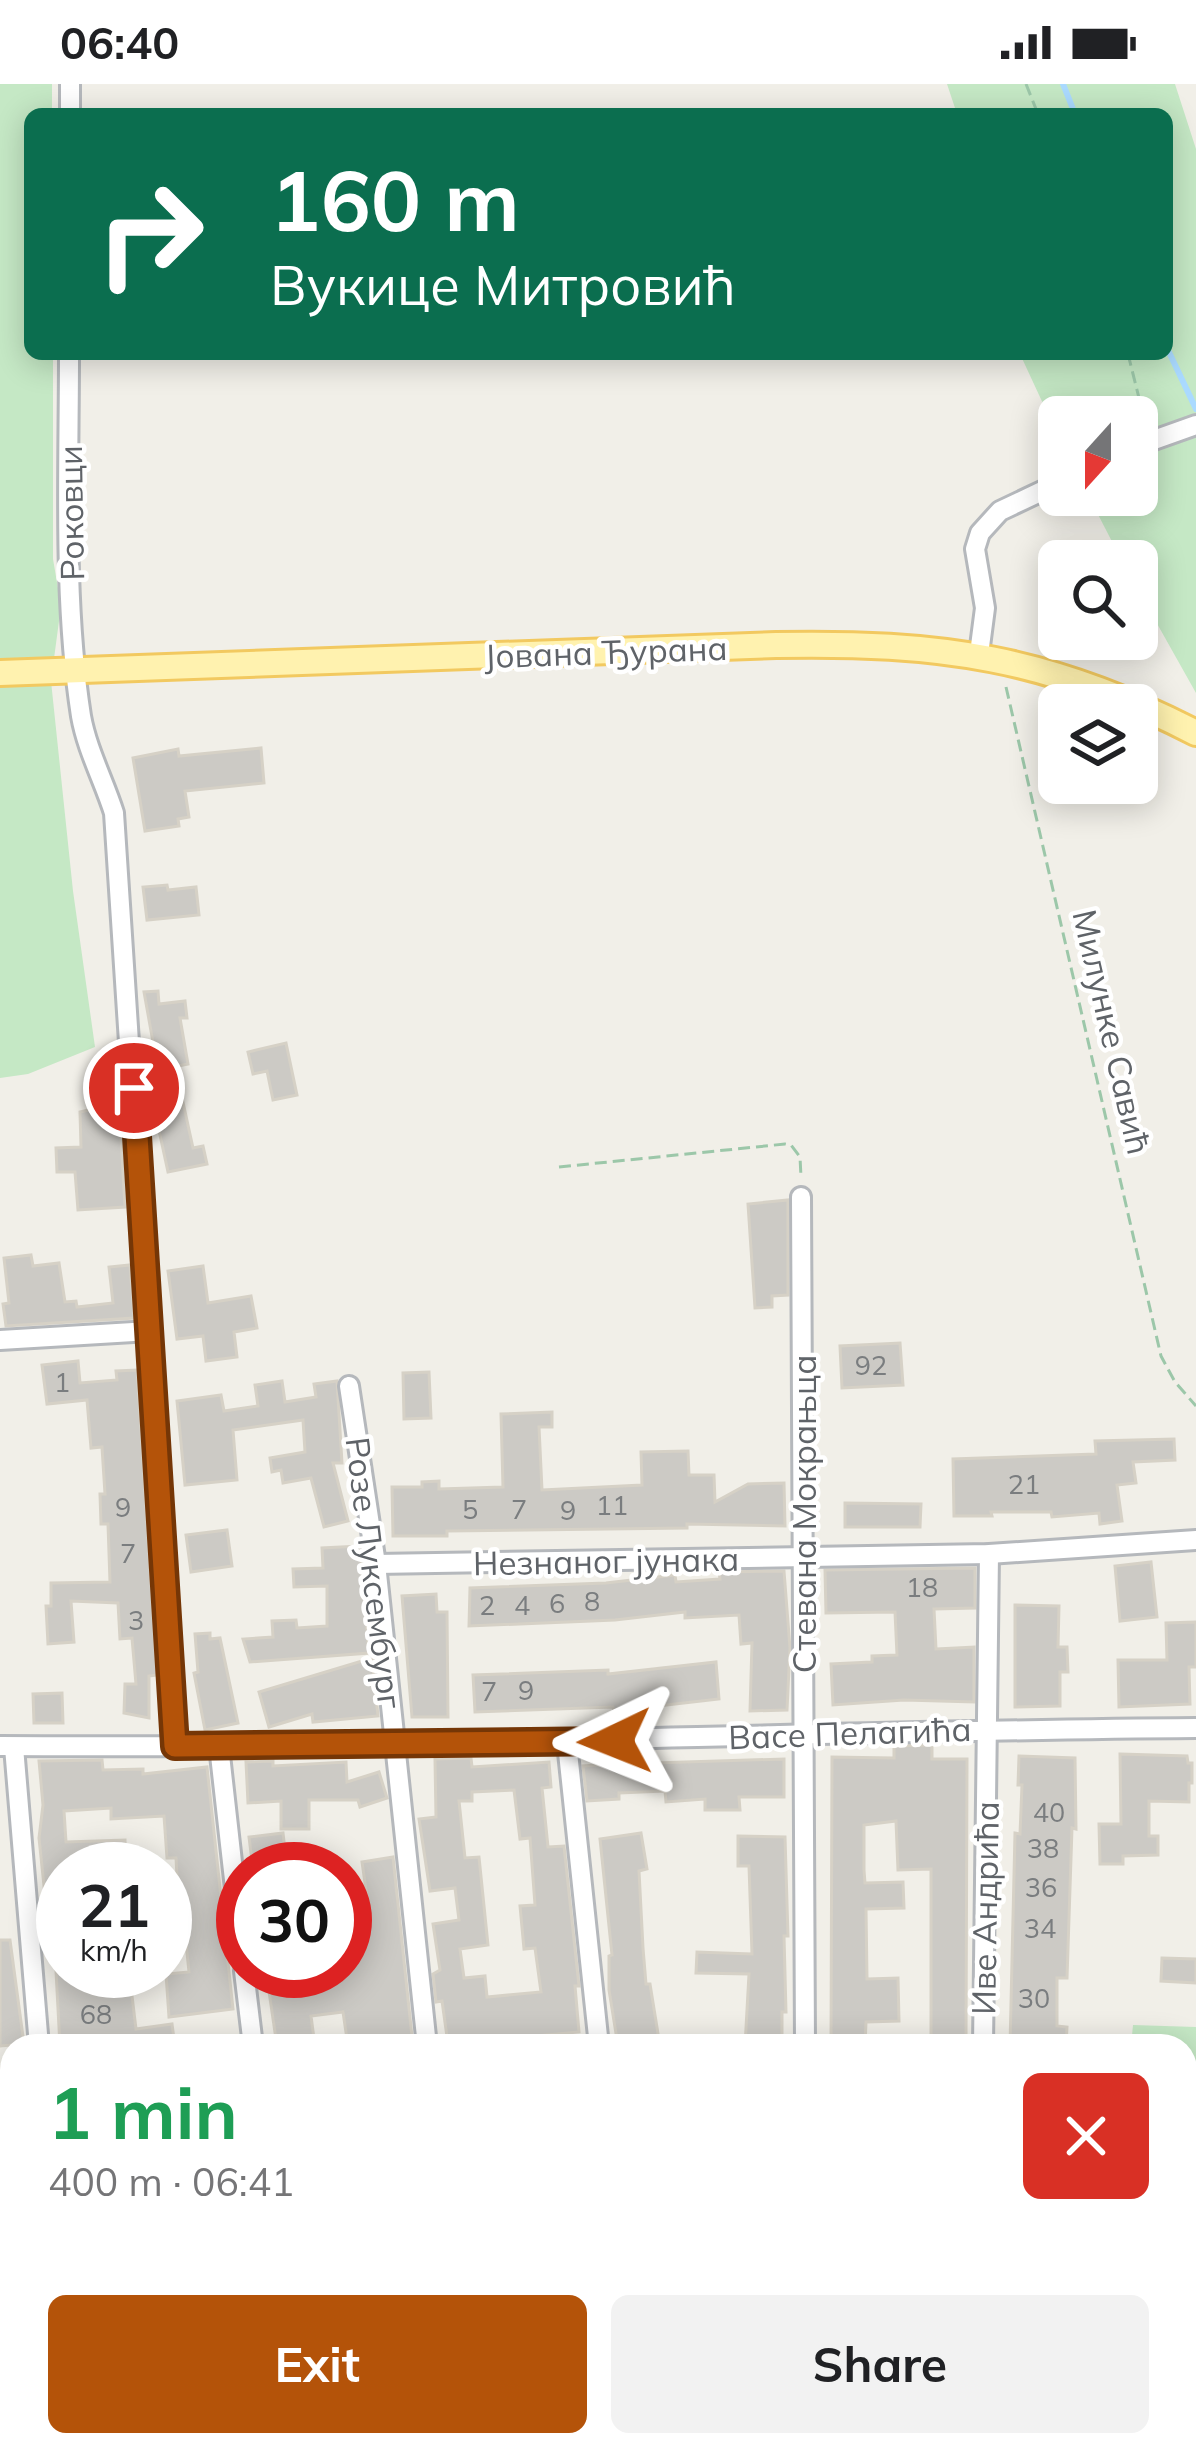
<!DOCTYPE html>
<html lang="en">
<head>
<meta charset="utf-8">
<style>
  :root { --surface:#fff; --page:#f2f2f2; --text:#202124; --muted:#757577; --accent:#b45309 }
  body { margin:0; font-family:Mulish,sans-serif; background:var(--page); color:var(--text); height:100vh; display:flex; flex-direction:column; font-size:45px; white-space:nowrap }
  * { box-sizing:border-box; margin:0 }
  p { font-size:39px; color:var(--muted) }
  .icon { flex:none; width:66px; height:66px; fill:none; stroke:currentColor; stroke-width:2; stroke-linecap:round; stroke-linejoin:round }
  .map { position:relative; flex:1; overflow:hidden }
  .sheet { position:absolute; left:0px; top:1950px; width:1197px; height:423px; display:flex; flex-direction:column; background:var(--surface); border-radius:36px 36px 0 0; box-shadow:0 6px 30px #0003 }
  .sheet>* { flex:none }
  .guide { position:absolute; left:24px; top:24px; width:1149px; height:252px; border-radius:18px; box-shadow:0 6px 30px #0003; background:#0b6e4f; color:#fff; overflow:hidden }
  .needle { width:78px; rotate:201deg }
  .tools { position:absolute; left:1038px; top:312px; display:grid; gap:24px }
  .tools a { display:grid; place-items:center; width:120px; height:120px; border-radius:18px; background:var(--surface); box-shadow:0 6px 30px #0003; font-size:60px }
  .speed { position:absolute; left:36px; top:1758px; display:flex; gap:24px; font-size:60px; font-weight:700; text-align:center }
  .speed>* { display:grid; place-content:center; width:156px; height:156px; border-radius:50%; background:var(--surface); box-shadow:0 6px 30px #0003; line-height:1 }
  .speed small { font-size:30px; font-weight:400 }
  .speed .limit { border:18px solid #d22; background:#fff; color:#111 }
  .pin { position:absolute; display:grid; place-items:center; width:102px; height:102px; color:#fff; margin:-51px; border:6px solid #fff; border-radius:50%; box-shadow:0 3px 12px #0007 }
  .me { position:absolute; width:132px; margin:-66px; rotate:268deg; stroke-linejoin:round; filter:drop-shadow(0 0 9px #0008) }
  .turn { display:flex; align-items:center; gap:42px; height:252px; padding:0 48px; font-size:54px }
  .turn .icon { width:156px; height:156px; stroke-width:2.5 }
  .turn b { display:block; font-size:84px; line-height:102px }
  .round { display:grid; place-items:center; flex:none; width:126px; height:126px; border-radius:18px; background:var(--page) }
  .head { display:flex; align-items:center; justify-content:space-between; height:204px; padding:0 48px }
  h1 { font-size:72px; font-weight:700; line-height:90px; color:#1e9e55 }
  .action { display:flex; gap:24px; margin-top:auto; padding:24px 48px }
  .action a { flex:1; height:138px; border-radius:18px; background:var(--accent); color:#fff; font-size:48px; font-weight:700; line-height:138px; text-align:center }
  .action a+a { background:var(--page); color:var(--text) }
  .status { display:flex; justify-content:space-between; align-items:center; height:84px; padding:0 60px; background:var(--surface); direction:ltr }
  .status svg { height:33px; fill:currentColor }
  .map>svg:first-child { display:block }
  .green { fill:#c5e8c5 }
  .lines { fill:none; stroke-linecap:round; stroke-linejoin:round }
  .stream { stroke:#aadaff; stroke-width:6 }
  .building { fill:#cccac5; stroke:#d6d1c6; stroke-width:3; fill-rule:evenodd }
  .minor-casing { stroke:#b5b8bc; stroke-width:24 }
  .major-casing { stroke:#f2c960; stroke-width:30 }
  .path { stroke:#9cc7a9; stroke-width:3; stroke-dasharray:12 6; stroke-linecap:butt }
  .minor { stroke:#fff; stroke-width:18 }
  .major { stroke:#fff2af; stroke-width:24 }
  .route-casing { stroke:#753606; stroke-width:30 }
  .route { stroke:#b45309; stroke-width:21 }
  .labels { text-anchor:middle; stroke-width:9; stroke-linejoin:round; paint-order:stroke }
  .number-label { font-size:27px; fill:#7a7d7f }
  .street-label { font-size:33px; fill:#5f6368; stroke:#fff }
</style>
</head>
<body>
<div class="status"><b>06:40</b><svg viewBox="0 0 49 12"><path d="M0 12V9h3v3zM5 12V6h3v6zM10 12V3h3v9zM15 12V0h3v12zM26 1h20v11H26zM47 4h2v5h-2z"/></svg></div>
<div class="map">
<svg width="1196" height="2372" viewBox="0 0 1196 2372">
  <rect width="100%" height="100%" fill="#f1efe8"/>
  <g class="green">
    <path d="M0,0H52V30H30V270H53V475L61,522L51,597L73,807L95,963L28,990L0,994Z"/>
    <path d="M947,0H1175L1196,65V609L1137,504V477H1122L1088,411H1137V333H1059V354L1020,270H1167V30H957Z"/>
    <path d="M1133,1941L1196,1943V2372H1104L1105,2361H1185V1962H1131Z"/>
  </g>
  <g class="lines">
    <g class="stream">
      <path d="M1063,0L1075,30"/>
      <path d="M1167,264L1196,325"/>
    </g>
  </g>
  <g class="building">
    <path d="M261,664L264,699L185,707L189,733L178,735L179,742L145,747L133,674L178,665L179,672Z"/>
    <path d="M167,801L168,806L196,803L199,831L147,836L143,803Z"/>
    <path d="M158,907L159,920L185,917L187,934H180L188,980L158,986L144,908Z"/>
    <path d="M286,959L297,1011L273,1016L267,987L253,990L248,968Z"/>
    <path d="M181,1009L193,1064L203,1062L207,1080L168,1088L152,1014Z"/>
    <path d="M119,1019L125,1123L78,1126L75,1088H57L56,1064L81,1063L80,1028Z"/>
    <path d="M788,1116V1211L772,1212V1223L755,1224L748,1120Z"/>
    <path d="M31,1171L33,1182L59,1179L65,1218L76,1217L77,1223L113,1219L109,1183L130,1181L134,1234L6,1242L3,1220L9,1219L4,1174Z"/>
    <path d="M203,1182L208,1219L251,1212L257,1244L234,1248L237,1273L206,1277L203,1252L177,1255L168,1187Z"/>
    <path d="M900,1259L903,1301L842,1304L840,1262Z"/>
    <path d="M78,1277L80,1299L117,1296L116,1287L137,1286L157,1591L149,1592V1634L124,1629L125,1600H136L132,1554L120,1555L118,1519L71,1517L74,1558L48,1560L46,1522H51V1499L110,1498L108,1440H101L100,1410H105L102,1363L91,1364L87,1316L47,1320L42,1281Z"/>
    <path d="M429,1288L431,1334L404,1335L403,1289Z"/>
    <path d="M282,1297L285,1318L316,1313L314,1300L337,1297L342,1379H333L348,1437L324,1443L311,1394L283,1399L281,1386L272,1388L270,1374L305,1368L303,1336L233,1346L237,1396L185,1401L177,1317L221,1311L224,1327L258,1322L255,1301Z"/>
    <path d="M552,1328V1343H539L542,1406L642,1401L641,1368L688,1367L689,1391H714L715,1418L748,1400L784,1399L785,1442L687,1440V1444L447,1447V1452H393L392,1403H422V1398L439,1397V1405L503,1403L501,1330Z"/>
    <path d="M1174,1355L1175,1376L1133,1378L1136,1399L1117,1401L1122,1437L1100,1440L1099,1429L1052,1433L1051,1428H991L992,1432H954L953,1375L1096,1370L1095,1357Z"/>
    <path d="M845,1419L921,1420L920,1443H845Z"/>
    <path d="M227,1446L232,1482L191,1488L186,1451Z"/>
    <path d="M360,1462L369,1569L250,1578L243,1555L273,1553L272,1537L296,1536L297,1544L327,1542V1502L294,1503L293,1485L323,1484L322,1464Z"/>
    <path d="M1151,1478L1157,1533L1120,1537L1115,1482Z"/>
    <path d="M975,1484V1524L934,1525L936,1565L974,1563V1618L904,1616L833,1621L831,1580L872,1578V1572L897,1571L895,1528L826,1529L825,1486Z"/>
    <path d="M784,1487L790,1564L787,1626L750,1627L752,1559L741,1560L739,1531L685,1534V1528L615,1536L469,1542L470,1504L606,1499L675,1491L676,1498L720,1495L719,1488Z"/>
    <path d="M436,1510L437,1528H447L448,1633H412L402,1512Z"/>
    <path d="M1015,1521L1059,1522L1058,1563H1067L1068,1588H1060V1622L1015,1623Z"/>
    <path d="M1196,1538V1583H1189L1190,1620L1119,1623L1118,1576H1167L1166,1539Z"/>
    <path d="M210,1549V1555L220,1554L238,1639L205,1646L194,1589L198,1588L195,1550Z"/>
    <path d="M372,1574L378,1632L313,1638L312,1630L269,1643L259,1608Z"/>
    <path d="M716,1578L719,1615L614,1627L613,1623L475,1628L473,1591L608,1586V1590Z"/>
    <path d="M62,1609L63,1639H34L33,1610Z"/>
    <path d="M932,1661V1675H967L966,1962H931V1785L898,1786L896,1737L864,1741V1786L865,1799L903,1798L904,1824L866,1825L867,1895L898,1894L899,1937L866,1938L865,1962H831L832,1673L894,1674V1662Z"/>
    <path d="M653,1667L654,1679L784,1675V1713H739L740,1726H705V1715L666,1718L665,1707L619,1709V1715L587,1717L583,1682L630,1679V1668Z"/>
    <path d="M1120,1670L1187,1672L1188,1679H1192V1699H1189V1718L1149,1717V1752H1158V1771L1123,1772V1780H1100L1099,1740H1121Z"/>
    <path d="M1019,1672L1075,1674L1076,1745L1072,1744L1067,1894H1057V1942L1067,1943L1066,1962H1010L1015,1749L1020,1750L1022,1701H1018Z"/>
    <path d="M471,1674L472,1683L549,1678L551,1703L542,1704L548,1763L564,1762L579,1902H575L579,1948L448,1960L442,1917L436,1918L433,1890L440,1886L433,1840L459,1836L455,1804L430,1807L419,1735L436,1733L435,1675ZM514,1706L520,1755L530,1754L535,1821L520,1822L524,1865L535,1864L541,1908L487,1913L485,1892L464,1894L460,1865L488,1861L479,1773L465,1774L459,1717H472V1708Z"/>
    <path d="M102,1676L103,1686L143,1685V1690L207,1683L233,1925L169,1933L166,1890L189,1888L185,1849H180L176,1774H167L164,1732L111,1735V1724L64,1727L66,1758L125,1756L126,1784L63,1785V1820L46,1821L39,1754L43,1721L39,1677Z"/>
    <path d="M273,1677V1682L346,1678L347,1698L379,1688L387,1714L360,1723L358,1716H309V1745H281V1717L248,1719L246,1678Z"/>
    <path d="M283,1749L287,1783L253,1785L249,1753Z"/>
    <path d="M641,1749L647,1785L639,1787L643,1864L646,1900H650L660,1962H618L609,1906V1872L612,1871L600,1755Z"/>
    <path d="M738,1752L785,1753L788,1852H784L786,1928H782V1962H745L749,1890L696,1889L697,1868L752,1870L749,1782H738Z"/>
    <path d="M393,1773L413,1962H348L343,1928L311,1932L315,1962H277L266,1887H345V1851L362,1848L358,1821L368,1820L362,1778Z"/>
    <path d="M0,1856H10L24,1960L0,1962Z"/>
    <path d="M1162,1874L1196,1875V1899L1161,1897Z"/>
    <path d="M56,1887H129L136,1945L172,1940L175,1962H60Z"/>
  </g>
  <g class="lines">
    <defs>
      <g id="minor">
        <path d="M70,30V0"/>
        <path d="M69,270C69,388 63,516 81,632C87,666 104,697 114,729L175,1662"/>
        <path d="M1137,362L1196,341"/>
        <path d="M979,570L985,524L975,465L980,449L1000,427L1059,399"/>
        <path d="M801,1113L805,1962"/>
        <path d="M0,1256L150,1247"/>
        <path d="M349,1302L376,1480L427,1962"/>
        <path d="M376,1480L989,1470L1196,1456"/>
        <path d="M567,1659L599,1962"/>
        <path d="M0,1662C399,1665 797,1647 1196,1644"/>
        <path d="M219,1662L243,1876"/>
        <path d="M14,1663L39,1962"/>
        <path d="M244,1887L253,1962"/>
        <path d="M983,1962L989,1470"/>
        <path d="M0,2021L12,2019"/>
        <path d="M85,2361L86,2372"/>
        <path d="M298,2361L300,2372"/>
        <path d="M475,2361L476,2372"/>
        <path d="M643,2361L644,2372"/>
        <path d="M796,2372V2361"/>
        <path d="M971,2372V2361"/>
      </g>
      <path id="major" d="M0,589L776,561C939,558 1049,573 1196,649"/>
    </defs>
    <use href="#minor" class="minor-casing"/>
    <use href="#major" class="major-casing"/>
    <g class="path">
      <path d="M1026,0L1038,30"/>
      <path d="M1128,270L1145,338"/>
      <path d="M1006,603L1161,1272L1175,1298L1196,1322"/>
      <path d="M559,1083L785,1060L791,1061L800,1073L801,1093"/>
    </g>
    <use href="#minor" class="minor"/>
    <use href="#major" class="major"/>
  </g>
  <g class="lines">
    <defs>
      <path id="route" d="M134,1004L175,1662L615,1657"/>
    </defs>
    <use href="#route" class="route-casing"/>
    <use href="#route" class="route"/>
  </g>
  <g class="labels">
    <g class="number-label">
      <text x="871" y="1291">92</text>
      <text x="62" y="1308">1</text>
      <text x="1024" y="1410">21</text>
      <text x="612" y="1431">11</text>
      <text x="123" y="1433">9</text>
      <text x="470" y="1435">5</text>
      <text x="519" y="1435">7</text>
      <text x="568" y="1436">9</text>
      <text x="128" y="1479">7</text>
      <text x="922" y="1513">18</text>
      <text x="592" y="1527">8</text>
      <text x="557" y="1529">6</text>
      <text x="487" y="1531">2</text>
      <text x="522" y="1531">4</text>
      <text x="136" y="1546">3</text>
      <text x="526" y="1616">9</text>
      <text x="489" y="1617">7</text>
      <text x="1049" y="1738">40</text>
      <text x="1043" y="1774">38</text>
      <text x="1041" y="1813">36</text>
      <text x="1040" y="1854">34</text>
      <text x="1034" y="1924">30</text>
      <text x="96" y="1940">68</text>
    </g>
    <g class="street-label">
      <text transform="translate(71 429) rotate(-91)" y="12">Роковци</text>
      <text transform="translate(606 568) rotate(-2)" y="12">Јована Ђурана</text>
      <text transform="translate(1112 948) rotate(77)" y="12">Милунке Савић</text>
      <text transform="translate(804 1430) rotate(-90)" y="12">Стевана Мокрањца</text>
      <text transform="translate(606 1477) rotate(-1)" y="12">Незнаног јунака</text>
      <text transform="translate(374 1489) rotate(83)" y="12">Розе Луксембург</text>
      <text transform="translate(850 1649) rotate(-2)" y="12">Васе Пелагића</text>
      <text transform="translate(985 1824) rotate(-89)" y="12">Иве Андрића</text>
    </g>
  </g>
</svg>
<div class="tools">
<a><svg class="needle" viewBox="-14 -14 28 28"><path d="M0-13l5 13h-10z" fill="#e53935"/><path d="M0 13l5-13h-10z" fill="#757577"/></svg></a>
<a><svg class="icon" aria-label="search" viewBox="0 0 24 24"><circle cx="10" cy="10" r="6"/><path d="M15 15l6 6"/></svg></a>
<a><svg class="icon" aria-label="layers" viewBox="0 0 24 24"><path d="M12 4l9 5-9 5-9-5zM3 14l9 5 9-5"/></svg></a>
</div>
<div class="speed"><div>21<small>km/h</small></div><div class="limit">30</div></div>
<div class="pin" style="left:134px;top:1004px;background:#d93025"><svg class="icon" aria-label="arrive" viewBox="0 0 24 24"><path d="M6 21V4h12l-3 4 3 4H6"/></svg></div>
<svg class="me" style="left:615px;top:1657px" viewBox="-20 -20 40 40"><path d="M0-17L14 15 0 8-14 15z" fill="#b45309" stroke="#fff" stroke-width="4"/></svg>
<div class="guide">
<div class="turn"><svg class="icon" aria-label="right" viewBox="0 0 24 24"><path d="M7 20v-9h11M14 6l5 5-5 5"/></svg><div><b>160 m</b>Вукице Митровић</div></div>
</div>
<section class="sheet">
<div class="head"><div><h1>1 min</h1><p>400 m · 06:41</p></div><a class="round" style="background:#d93025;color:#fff"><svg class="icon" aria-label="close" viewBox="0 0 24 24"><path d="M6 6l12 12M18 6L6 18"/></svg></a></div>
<div class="action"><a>Exit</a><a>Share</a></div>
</section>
</div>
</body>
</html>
